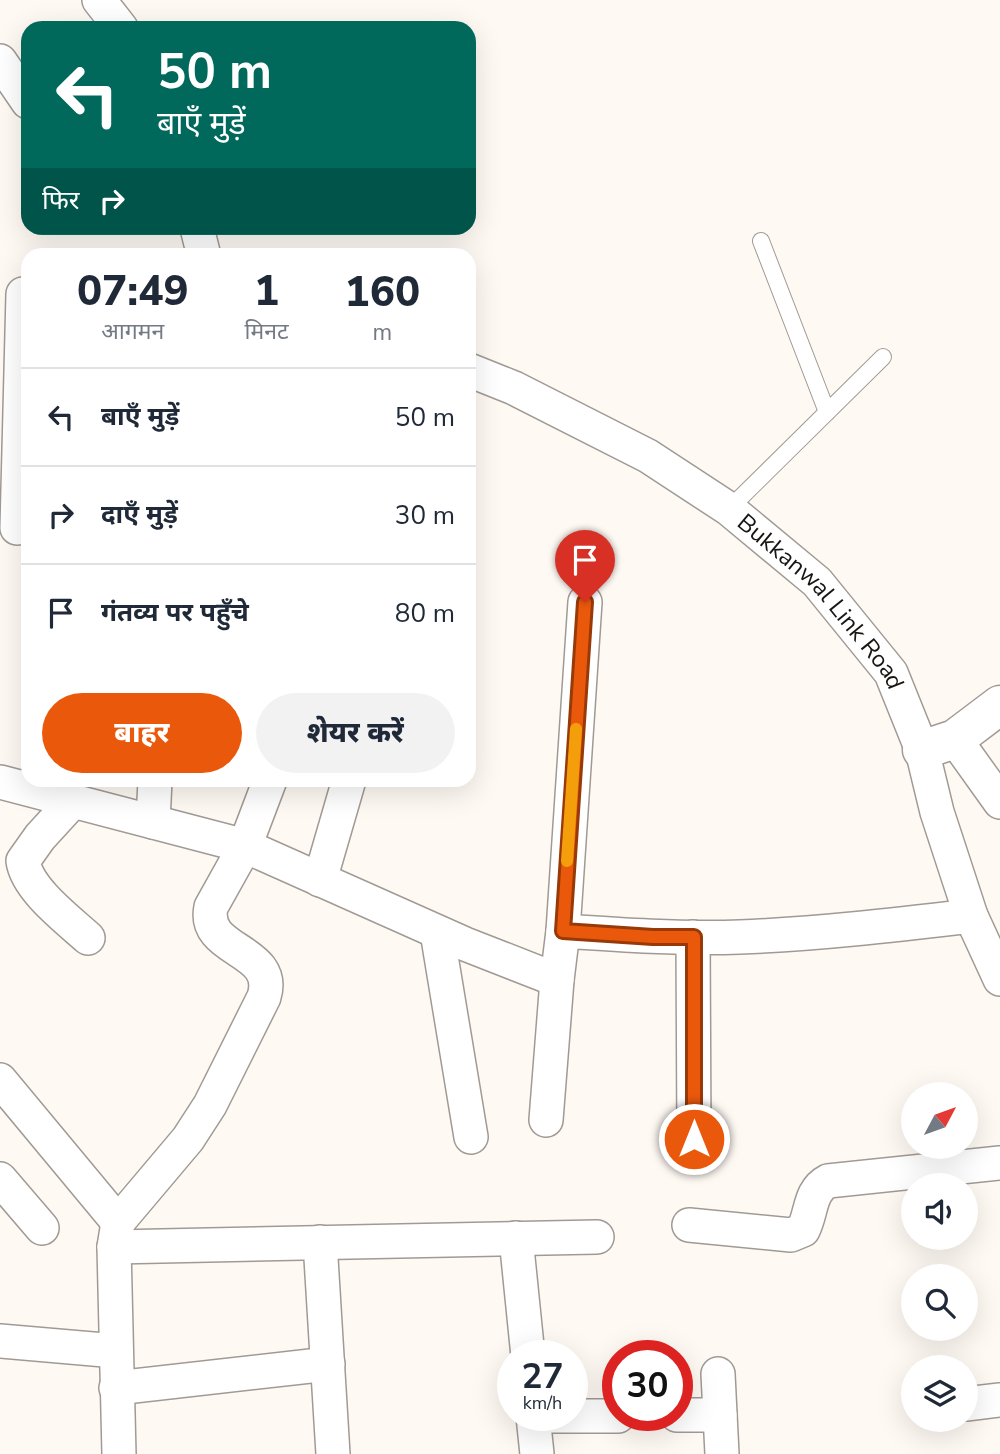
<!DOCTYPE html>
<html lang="hi">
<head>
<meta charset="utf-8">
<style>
  :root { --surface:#fff; --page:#f2f2f3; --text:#1f2937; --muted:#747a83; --line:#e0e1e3; --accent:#ea580c }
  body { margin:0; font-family:"Nunito Sans","Noto Sans Devanagari",sans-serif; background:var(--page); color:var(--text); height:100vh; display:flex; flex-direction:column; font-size:26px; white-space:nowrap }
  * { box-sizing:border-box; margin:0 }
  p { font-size:23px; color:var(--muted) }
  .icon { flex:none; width:38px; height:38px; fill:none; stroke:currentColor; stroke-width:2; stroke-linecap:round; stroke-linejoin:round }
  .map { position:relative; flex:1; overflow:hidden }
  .panel { position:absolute; left:21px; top:248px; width:455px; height:539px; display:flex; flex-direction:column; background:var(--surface); border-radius:21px; box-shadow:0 7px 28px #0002 }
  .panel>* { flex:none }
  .guide { position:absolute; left:21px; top:21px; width:455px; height:214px; border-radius:21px; box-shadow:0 7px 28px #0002; background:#00695c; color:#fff; overflow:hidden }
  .needle { width:46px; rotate:49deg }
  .controls { position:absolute; left:901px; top:1082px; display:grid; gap:14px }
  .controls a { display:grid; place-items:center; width:77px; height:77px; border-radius:50%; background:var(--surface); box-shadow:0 7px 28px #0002; font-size:35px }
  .speed { position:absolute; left:497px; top:1340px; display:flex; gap:14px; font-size:35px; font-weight:700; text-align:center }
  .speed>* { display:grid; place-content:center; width:91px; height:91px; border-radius:50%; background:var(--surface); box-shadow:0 7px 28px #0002; line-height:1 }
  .speed small { font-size:18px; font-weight:400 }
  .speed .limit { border:10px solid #d22; background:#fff; color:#111 }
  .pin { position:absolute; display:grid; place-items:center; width:60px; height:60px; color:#fff; margin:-72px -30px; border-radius:50% 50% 50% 0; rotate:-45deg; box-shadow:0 0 7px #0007 }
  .pin .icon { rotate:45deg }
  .me { position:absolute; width:77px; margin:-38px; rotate:0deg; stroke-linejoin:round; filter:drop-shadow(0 0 5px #0008) }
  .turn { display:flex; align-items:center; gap:24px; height:147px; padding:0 21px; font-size:32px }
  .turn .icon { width:91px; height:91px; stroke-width:2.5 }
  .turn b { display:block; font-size:49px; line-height:60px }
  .then { display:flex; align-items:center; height:66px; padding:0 21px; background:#0003; gap:14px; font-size:26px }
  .eta { display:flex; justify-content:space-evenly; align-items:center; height:119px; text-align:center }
  .eta b { font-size:42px; font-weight:800; line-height:49px }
  .primary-button { display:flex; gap:14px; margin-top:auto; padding:14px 21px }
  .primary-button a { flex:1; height:80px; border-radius:42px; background:var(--accent); color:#fff; font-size:28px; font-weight:800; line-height:80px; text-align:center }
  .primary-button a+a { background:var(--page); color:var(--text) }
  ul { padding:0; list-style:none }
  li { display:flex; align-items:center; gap:21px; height:98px; padding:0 21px; border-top:2px solid var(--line) }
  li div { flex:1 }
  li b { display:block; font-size:26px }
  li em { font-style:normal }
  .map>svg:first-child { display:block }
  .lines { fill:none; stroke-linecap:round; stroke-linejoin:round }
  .service-casing { stroke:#a19a94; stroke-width:18 }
  .minor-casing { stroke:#a19a94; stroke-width:36 }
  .tertiary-casing { stroke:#a19a94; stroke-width:41 }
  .service { stroke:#fff; stroke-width:16 }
  .minor { stroke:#fff; stroke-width:33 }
  .tertiary { stroke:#fff; stroke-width:38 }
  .route-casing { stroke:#983908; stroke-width:18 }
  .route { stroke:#ea580c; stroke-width:12 }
  .slow { stroke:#f59e0b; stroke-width:12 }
  .labels { text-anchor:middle; stroke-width:5; stroke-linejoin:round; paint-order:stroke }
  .street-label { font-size:24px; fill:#181614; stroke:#fff }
</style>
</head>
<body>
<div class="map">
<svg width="1000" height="1454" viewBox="0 0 1000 1454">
  <rect width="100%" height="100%" fill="#fff9f4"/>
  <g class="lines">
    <defs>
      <g id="service">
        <path d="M761,241L827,412"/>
        <path d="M729,509L883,357"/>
      </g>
      <g id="minor">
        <path d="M99,0L121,28"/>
        <path d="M0,61L28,102"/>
        <path d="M197,228L204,256"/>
        <path id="s1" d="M469,370L514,388L648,456L729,509L817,582L891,673L922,750L937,812L971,916L1000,979"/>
        <path d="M17,528L23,294"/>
        <path d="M955,739L1000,802"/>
        <path d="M0,782L245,846L465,944L557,980L563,931C622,935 681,939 740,937C817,934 894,925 971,916"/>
        <path d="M73,801L40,837L23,861C27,889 67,919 88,938"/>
        <path d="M153,822L155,780"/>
        <path d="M320,880L349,780"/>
        <path d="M563,931L585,602"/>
        <path d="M437,932L471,1137"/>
        <path d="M693,937L694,1139"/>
        <path d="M0,1080L118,1222"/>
        <path d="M546,1120L557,980"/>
        <path d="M0,1179L42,1228"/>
        <path d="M689,1225L791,1235L803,1230C812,1213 809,1191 828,1181L1000,1163"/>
        <path d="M516,1238L528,1356"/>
        <path d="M320,1242L333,1454"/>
        <path d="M114,1247L597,1237"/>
        <path d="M0,1341L116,1351"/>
        <path d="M718,1374L722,1454"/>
        <path d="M116,1388L328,1364"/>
        <path d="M966,1404L1000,1400"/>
        <path d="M677,1415H720"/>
        <path d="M533,1416H618"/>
        <path d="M533,1416L537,1454"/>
        <path d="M119,1454L114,1247L118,1222L188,1139L210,1105L264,997C279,948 201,953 211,907L245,846L270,780"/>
      </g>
      <path id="tertiary" d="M922,750L955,739L1000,705"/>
    </defs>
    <use href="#service" class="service-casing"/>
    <use href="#minor" class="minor-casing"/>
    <use href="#tertiary" class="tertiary-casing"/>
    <use href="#service" class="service"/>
    <use href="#minor" class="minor"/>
    <use href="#tertiary" class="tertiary"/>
  </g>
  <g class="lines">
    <defs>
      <path id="route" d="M585,602L563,931L653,937H694V1139"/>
    </defs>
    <use href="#route" class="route-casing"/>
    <use href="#route" class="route"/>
    <path class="slow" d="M567,861L576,729"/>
  </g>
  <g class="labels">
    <g class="street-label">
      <text dy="8" stroke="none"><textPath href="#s1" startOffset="427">Bukkanwal Link Road</textPath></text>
    </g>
  </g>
</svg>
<div class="controls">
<a><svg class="needle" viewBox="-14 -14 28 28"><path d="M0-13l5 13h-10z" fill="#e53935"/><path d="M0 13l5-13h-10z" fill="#747a83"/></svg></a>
<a><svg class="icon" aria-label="sound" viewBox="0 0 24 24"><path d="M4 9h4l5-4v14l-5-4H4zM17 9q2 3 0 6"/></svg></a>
<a><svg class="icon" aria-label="search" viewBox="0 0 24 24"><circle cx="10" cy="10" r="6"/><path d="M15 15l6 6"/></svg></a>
<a><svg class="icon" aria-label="layers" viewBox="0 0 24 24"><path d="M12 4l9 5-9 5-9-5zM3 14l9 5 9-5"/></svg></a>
</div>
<div class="speed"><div>27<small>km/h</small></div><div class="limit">30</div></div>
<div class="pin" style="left:585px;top:602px;background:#d93025"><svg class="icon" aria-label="arrive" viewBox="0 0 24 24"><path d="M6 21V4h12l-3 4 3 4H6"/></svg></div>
<svg class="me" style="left:694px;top:1139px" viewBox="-20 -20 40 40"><circle r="17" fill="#ea580c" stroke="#fff" stroke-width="3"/><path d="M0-11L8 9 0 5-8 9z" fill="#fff"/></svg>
<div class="guide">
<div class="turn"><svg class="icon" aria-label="left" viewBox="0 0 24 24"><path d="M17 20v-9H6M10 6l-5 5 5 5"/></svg><div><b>50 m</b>बाएँ मुड़ें</div></div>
<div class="then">फिर<svg class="icon" aria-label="right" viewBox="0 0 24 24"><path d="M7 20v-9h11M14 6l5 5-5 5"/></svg></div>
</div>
<section class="panel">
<div class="eta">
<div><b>07:49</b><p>आगमन</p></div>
<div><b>1</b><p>मिनट</p></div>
<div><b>160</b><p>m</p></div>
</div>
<ul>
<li><svg class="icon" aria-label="left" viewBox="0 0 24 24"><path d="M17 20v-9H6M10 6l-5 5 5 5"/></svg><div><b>बाएँ मुड़ें</b></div><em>50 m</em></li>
<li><svg class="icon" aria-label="right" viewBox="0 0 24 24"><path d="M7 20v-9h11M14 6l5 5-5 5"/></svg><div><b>दाएँ मुड़ें</b></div><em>30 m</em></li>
<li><svg class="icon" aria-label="arrive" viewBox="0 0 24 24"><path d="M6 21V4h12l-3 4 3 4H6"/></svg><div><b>गंतव्य पर पहुँचे</b></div><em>80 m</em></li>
</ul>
<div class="primary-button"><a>बाहर</a><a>शेयर करें</a></div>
</section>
</div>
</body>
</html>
